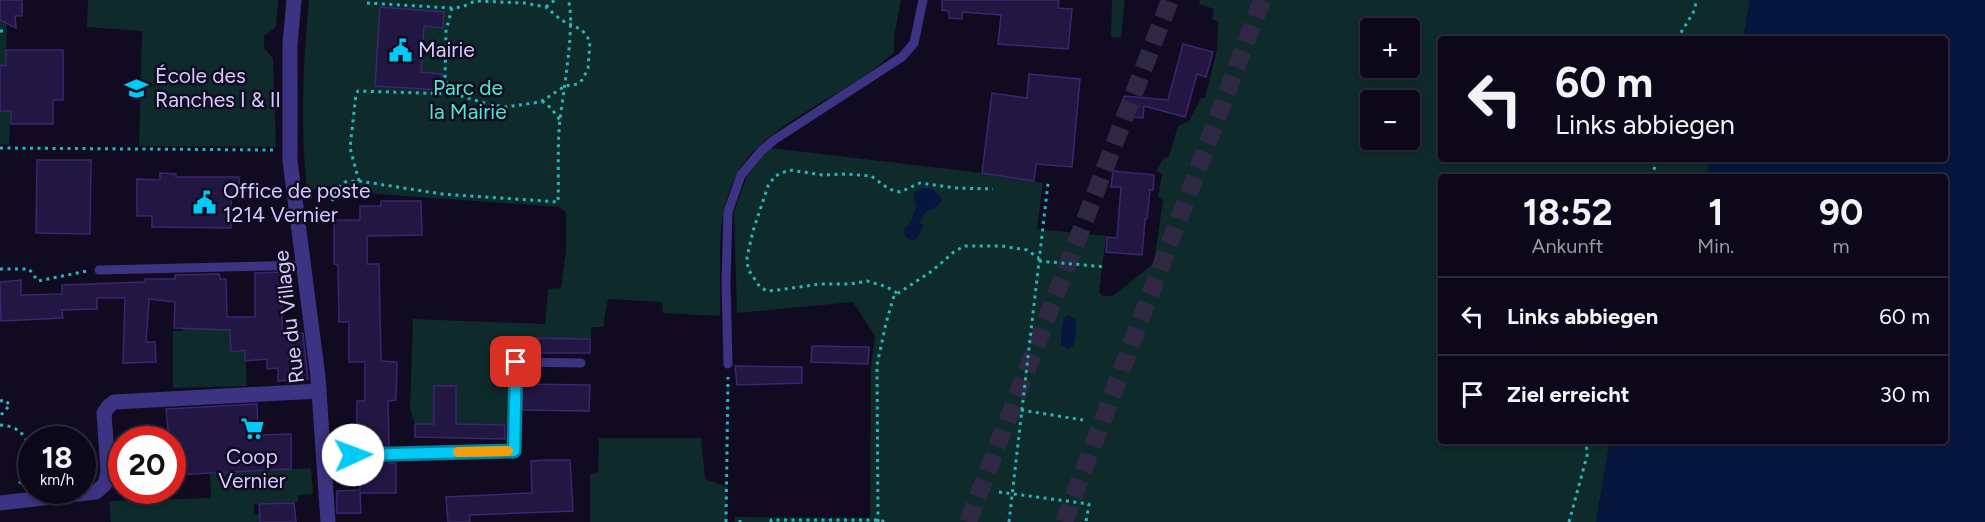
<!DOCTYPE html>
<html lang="de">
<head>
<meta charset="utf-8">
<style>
  :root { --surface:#0c0819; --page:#151122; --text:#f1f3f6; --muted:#9a9aa2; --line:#2c2938 }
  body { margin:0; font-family:Figtree,sans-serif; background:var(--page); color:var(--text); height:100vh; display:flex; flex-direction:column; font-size:22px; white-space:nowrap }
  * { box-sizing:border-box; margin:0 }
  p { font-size:20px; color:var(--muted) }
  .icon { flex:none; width:33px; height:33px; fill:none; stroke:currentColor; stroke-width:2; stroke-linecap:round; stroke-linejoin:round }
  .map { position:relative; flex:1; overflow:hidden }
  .details { position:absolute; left:1438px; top:174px; width:510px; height:270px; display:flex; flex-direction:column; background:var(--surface); border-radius:6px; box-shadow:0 3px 9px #0003,0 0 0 2px var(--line) }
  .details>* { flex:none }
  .top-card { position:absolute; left:1438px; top:36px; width:510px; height:126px; border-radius:6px; box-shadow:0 3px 9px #0003,0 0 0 2px var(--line); background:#0c0819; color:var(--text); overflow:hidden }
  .fabs { position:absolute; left:1360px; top:18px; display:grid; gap:12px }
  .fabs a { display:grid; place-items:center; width:60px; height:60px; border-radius:6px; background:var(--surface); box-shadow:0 3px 9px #0003,0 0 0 2px var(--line); font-size:30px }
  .speed { position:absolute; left:18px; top:426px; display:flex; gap:12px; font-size:30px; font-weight:700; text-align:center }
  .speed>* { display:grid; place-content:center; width:78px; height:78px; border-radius:50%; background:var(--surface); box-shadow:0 3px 9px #0003,0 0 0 2px var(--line); line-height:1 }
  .speed small { font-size:15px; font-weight:400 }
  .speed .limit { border:9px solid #d22; background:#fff; color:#111 }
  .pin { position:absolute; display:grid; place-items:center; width:51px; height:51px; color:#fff; margin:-26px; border-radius:12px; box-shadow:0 3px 9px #0006 }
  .me { position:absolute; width:66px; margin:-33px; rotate:88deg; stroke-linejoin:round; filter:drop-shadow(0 0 4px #0008) }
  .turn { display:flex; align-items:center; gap:21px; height:126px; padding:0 18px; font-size:27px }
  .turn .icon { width:78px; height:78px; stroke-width:2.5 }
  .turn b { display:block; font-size:42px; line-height:51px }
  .eta { display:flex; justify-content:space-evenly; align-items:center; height:102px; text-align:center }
  .eta b { font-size:36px; font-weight:700; line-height:42px }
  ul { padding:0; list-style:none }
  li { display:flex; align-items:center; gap:18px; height:78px; padding:0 18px; border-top:2px solid var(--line) }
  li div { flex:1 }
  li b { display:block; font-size:22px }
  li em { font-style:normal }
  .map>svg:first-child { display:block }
  .green { fill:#0e2a2b; fill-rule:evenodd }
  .water { fill:#06163f }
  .building { fill:#221643; stroke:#3b2670; stroke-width:1.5 }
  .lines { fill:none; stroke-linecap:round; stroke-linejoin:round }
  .motorway-tunnel { stroke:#2e2842; stroke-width:18; stroke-dasharray:18 9; stroke-linecap:butt }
  .path { stroke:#25b7b9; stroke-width:3; stroke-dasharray:3 4.5; stroke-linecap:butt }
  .service { stroke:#3c3383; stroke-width:9 }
  .minor { stroke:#3c3383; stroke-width:15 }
  .route-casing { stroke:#0084a0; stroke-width:15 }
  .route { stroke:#00cbf6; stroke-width:10 }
  .slow { stroke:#f59e0b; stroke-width:10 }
  .labels { text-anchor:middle; stroke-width:5; stroke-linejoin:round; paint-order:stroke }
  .poi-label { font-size:21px; fill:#d5cbff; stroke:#100b21; text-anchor:start }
  .park-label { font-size:21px; fill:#4fe7cd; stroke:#100b21 }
  .street-label { font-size:21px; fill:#d5cbff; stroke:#100b21 }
</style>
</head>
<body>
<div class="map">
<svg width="1985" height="522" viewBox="0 0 1985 522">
  <rect width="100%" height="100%" fill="#100b21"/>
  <g class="green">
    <path d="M88,0H278L276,27L264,36V48L273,58L276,147L139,146L142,31L87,27Z"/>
    <path d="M309,0H901L894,36V53C883,61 872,71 861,78C827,101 765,131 743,164C734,176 729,192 725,206C717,237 721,283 720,316L663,313L662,302L608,299L603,327H591V338H522L521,353H511L510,425L415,424L410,408L413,319L545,324L548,289L561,288L566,250V213L560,207L307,189C300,125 303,63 309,0Z"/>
    <path d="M1112,0H1125L1121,38L1111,37Z"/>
    <path d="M1200,0H1750L1743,39H1442V159H1711L1706,177H1442V441H1610L1596,522H735V517L870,518L871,367L875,336L853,302L737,313L734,212L747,176L763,154L771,148L982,173L1043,183L1037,229L1106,236L1099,292L1103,296H1113L1154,263L1163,200L1158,197L1162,174L1156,171L1163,159L1169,156L1178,126L1189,121L1201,98H1205L1217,50L1218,22L1212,19L1214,9L1199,4ZM1371,28H1410V68H1371ZM1371,100H1410V140H1371Z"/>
    <path d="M0,20L7,24L6,66L0,65Z"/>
    <path d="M0,111H11L9,145L0,144Z"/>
    <path d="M183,328L236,330L232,352L245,350L247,386L173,388V331H182Z"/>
    <path d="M599,438H701L705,479L727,487L726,522H590V474L598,473Z"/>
    <path d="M311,468L313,494L298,495V502L278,503V514L268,510L267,503L254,504V515H260V522H111L109,501L211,498L210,474Z"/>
  </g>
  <g class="water">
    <path d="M1750,0H1985V522H1596L1610,441H1946V177H1706L1711,159H1946V39H1743Z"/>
    <path d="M923,188L933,189L943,200L934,209L927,211L919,222L923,226L917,239L910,240L905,236L904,229L910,223L916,208L913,194Z"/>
    <path d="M1069,315L1076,320V335L1073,346L1068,349L1061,345V331L1064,318Z"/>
  </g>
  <g class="building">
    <path d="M0,0H22V16H15L16,28L0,20Z"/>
    <path d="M942,0H1059L1058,8L1072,9L1068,49L998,44L1001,15L962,12V19L949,18V11L942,10Z"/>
    <path d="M380,7L444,12L443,28L424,26L421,72L442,74L441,90L375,86Z"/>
    <path d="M1183,44L1213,52L1206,77L1197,74L1185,117L1144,106L1143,118L1123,116L1124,96L1168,100Z"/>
    <path d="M6,50H63V100H53V124H11V111H0V65L6,66Z"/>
    <path d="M1029,74L1080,79L1072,167L1036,164L1034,181L982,173L992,93L1027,98Z"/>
    <path d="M37,160H91L90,234L36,233Z"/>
    <path d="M1113,171L1154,175L1153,190H1150L1147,219H1145L1142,255L1106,252L1107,237L1117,238L1121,187H1111Z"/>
    <path d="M160,173L176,174V177H239L240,197L231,198V228L152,227V216H137V179L160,180Z"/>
    <path d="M381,201H421L422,235L367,236V264H379L381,361L397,362L396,400L388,401L389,447L357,448V401H365V362H349V322H339L338,265L334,264V220H360V206H381Z"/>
    <path d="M282,272V335L303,333L308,379L278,381V368L267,369V359L245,361V350L231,352L230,330L174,328L175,302L149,299L146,342H155L156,362L123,363L125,298H97V309L62,310L63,318L1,321L0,282L21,280V295L62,294V285L145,282V279H175V275L219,274L220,279H226L227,317H255V273Z"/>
    <path d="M522,338L590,339V353H521Z"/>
    <path d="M812,346L869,347L868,364L811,362Z"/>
    <path d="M735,366L802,367V383L737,385Z"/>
    <path d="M522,384L590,385L589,411L522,410Z"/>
    <path d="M434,386H456V424L505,425V439L415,437V424H434Z"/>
    <path d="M257,404L258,435L291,434V469L172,475V440H167L161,435L168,429L166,409Z"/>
    <path d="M389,460V463H396V493H360L361,513H337V491L360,490V461Z"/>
    <path d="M546,460H570L573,511L470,515V522H448L446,497L532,493L531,461Z"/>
    <path d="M294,503L296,522H260L259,504Z"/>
  </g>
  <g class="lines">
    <g class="motorway-tunnel">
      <path d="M968,522L1170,0"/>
      <path d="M1064,522L1262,0"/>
    </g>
    <g class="path">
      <path d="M546,7L555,0"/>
      <path d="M452,8L446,31L445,79L453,93"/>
      <path d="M0,31H4"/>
      <path d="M1677,39L1693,13L1697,0"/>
      <path d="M542,101L551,108L560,120"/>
      <path d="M0,148L274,150"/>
      <path d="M1652,177L1657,159"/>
      <path d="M359,181L350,148L356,94L358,91L454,94L488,104L505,107L534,103L542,101L565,86L578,84L582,80L588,69L590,41L582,30L561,20L546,7L524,3L475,1L462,7L452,8L367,3"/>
      <path d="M332,201L339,187L345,182L359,181L442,194L558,202C559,175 557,146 560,119C563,95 576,19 568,0"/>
      <path d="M1039,261L1106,267"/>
      <path d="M0,269H29L38,281L87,271"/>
      <path d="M897,293L887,287L867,281L851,284H820L778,290L767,291L760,287L748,269L747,257L753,231L768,186L775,176L789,170L823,175L846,174L871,176L889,189L900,192L920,183L956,188L993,189"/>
      <path d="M0,401L5,400L10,405L0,416"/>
      <path d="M1021,410L1083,420"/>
      <path d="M0,425C34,426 37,464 18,485"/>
      <path d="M73,440L79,437"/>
      <path d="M999,492L1089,504L1086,522"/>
      <path d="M726,522L728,377"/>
      <path d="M740,522V520"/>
      <path d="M771,522V520H878L887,522"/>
      <path d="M878,522L877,365L886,323L894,296L932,271L955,251L965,246H1002L1027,250L1039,258"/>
      <path d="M1009,522L1048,183"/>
      <path d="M1569,522L1588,452L1584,441"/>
    </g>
    <g class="service">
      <path d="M99,270L305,265"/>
      <path d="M728,364L726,282L728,212L741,175L761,151L774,140L902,57L914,43L923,0"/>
      <path d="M324,455L515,451L516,362L581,363"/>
    </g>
    <g class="minor">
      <path d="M294,0L290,44V161L318,377L328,522"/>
      <path d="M0,503L96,492L105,484L108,472L104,413L108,407L114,402L319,391"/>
    </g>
  </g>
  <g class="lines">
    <defs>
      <path id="route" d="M353,455L514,451L516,362"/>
    </defs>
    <use href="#route" class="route-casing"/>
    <use href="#route" class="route"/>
    <path class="slow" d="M458,452L508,451"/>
  </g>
  <defs>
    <symbol id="civic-bare" viewBox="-9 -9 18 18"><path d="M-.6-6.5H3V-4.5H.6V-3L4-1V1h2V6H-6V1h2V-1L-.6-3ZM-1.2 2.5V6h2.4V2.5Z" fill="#00cbf6" stroke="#100b21" stroke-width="2.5" paint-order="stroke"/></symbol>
    <symbol id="school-bare" viewBox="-9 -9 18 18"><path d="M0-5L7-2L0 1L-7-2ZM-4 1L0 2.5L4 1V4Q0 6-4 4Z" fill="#00cbf6" stroke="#100b21" stroke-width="2.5" paint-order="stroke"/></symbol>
    <symbol id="supermarket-bare" viewBox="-9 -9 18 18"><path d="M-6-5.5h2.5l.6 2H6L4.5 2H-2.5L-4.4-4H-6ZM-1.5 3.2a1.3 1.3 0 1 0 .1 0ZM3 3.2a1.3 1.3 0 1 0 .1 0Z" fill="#00cbf6" stroke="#100b21" stroke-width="2.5" paint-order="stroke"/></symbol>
  </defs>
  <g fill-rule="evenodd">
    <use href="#civic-bare" x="384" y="34" width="33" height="33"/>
    <use href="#school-bare" x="120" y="72" width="33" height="33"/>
    <use href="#civic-bare" x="188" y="186" width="33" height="33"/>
    <use href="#supermarket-bare" x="236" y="412" width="33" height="33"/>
  </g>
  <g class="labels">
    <g class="poi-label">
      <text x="418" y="57">Mairie</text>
      <text x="155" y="83">École des<tspan x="155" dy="24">Ranches I &amp; II</tspan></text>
      <text x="223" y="198">Office de poste<tspan x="223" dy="24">1214 Vernier</tspan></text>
      <text x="252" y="464" text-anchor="middle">Coop<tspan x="252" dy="24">Vernier</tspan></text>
    </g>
    <g class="park-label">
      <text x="468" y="95">Parc de<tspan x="468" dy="24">la Mairie</tspan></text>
    </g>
    <g class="street-label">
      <text transform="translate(289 317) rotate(-97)" y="7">Rue du Village</text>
    </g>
  </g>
</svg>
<div class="fabs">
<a>+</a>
<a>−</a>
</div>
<div class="speed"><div>18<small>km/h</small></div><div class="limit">20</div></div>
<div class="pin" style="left:516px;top:362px;background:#d93025"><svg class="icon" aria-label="arrive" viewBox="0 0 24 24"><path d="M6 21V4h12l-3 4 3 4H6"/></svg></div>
<svg class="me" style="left:353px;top:455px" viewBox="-20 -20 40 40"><circle r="19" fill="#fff"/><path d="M0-13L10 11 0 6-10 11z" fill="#00cbf6"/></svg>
<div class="top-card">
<div class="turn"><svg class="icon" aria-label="left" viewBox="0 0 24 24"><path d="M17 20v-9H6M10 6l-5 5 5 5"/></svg><div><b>60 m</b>Links abbiegen</div></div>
</div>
<section class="details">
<div class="eta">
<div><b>18:52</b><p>Ankunft</p></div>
<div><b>1</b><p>Min.</p></div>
<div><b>90</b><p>m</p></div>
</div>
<ul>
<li><svg class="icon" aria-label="left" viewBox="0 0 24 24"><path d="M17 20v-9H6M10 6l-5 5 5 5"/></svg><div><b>Links abbiegen</b></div><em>60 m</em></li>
<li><svg class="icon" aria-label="arrive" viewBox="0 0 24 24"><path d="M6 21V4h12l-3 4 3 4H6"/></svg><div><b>Ziel erreicht</b></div><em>30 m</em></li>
</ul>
</section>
</div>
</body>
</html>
